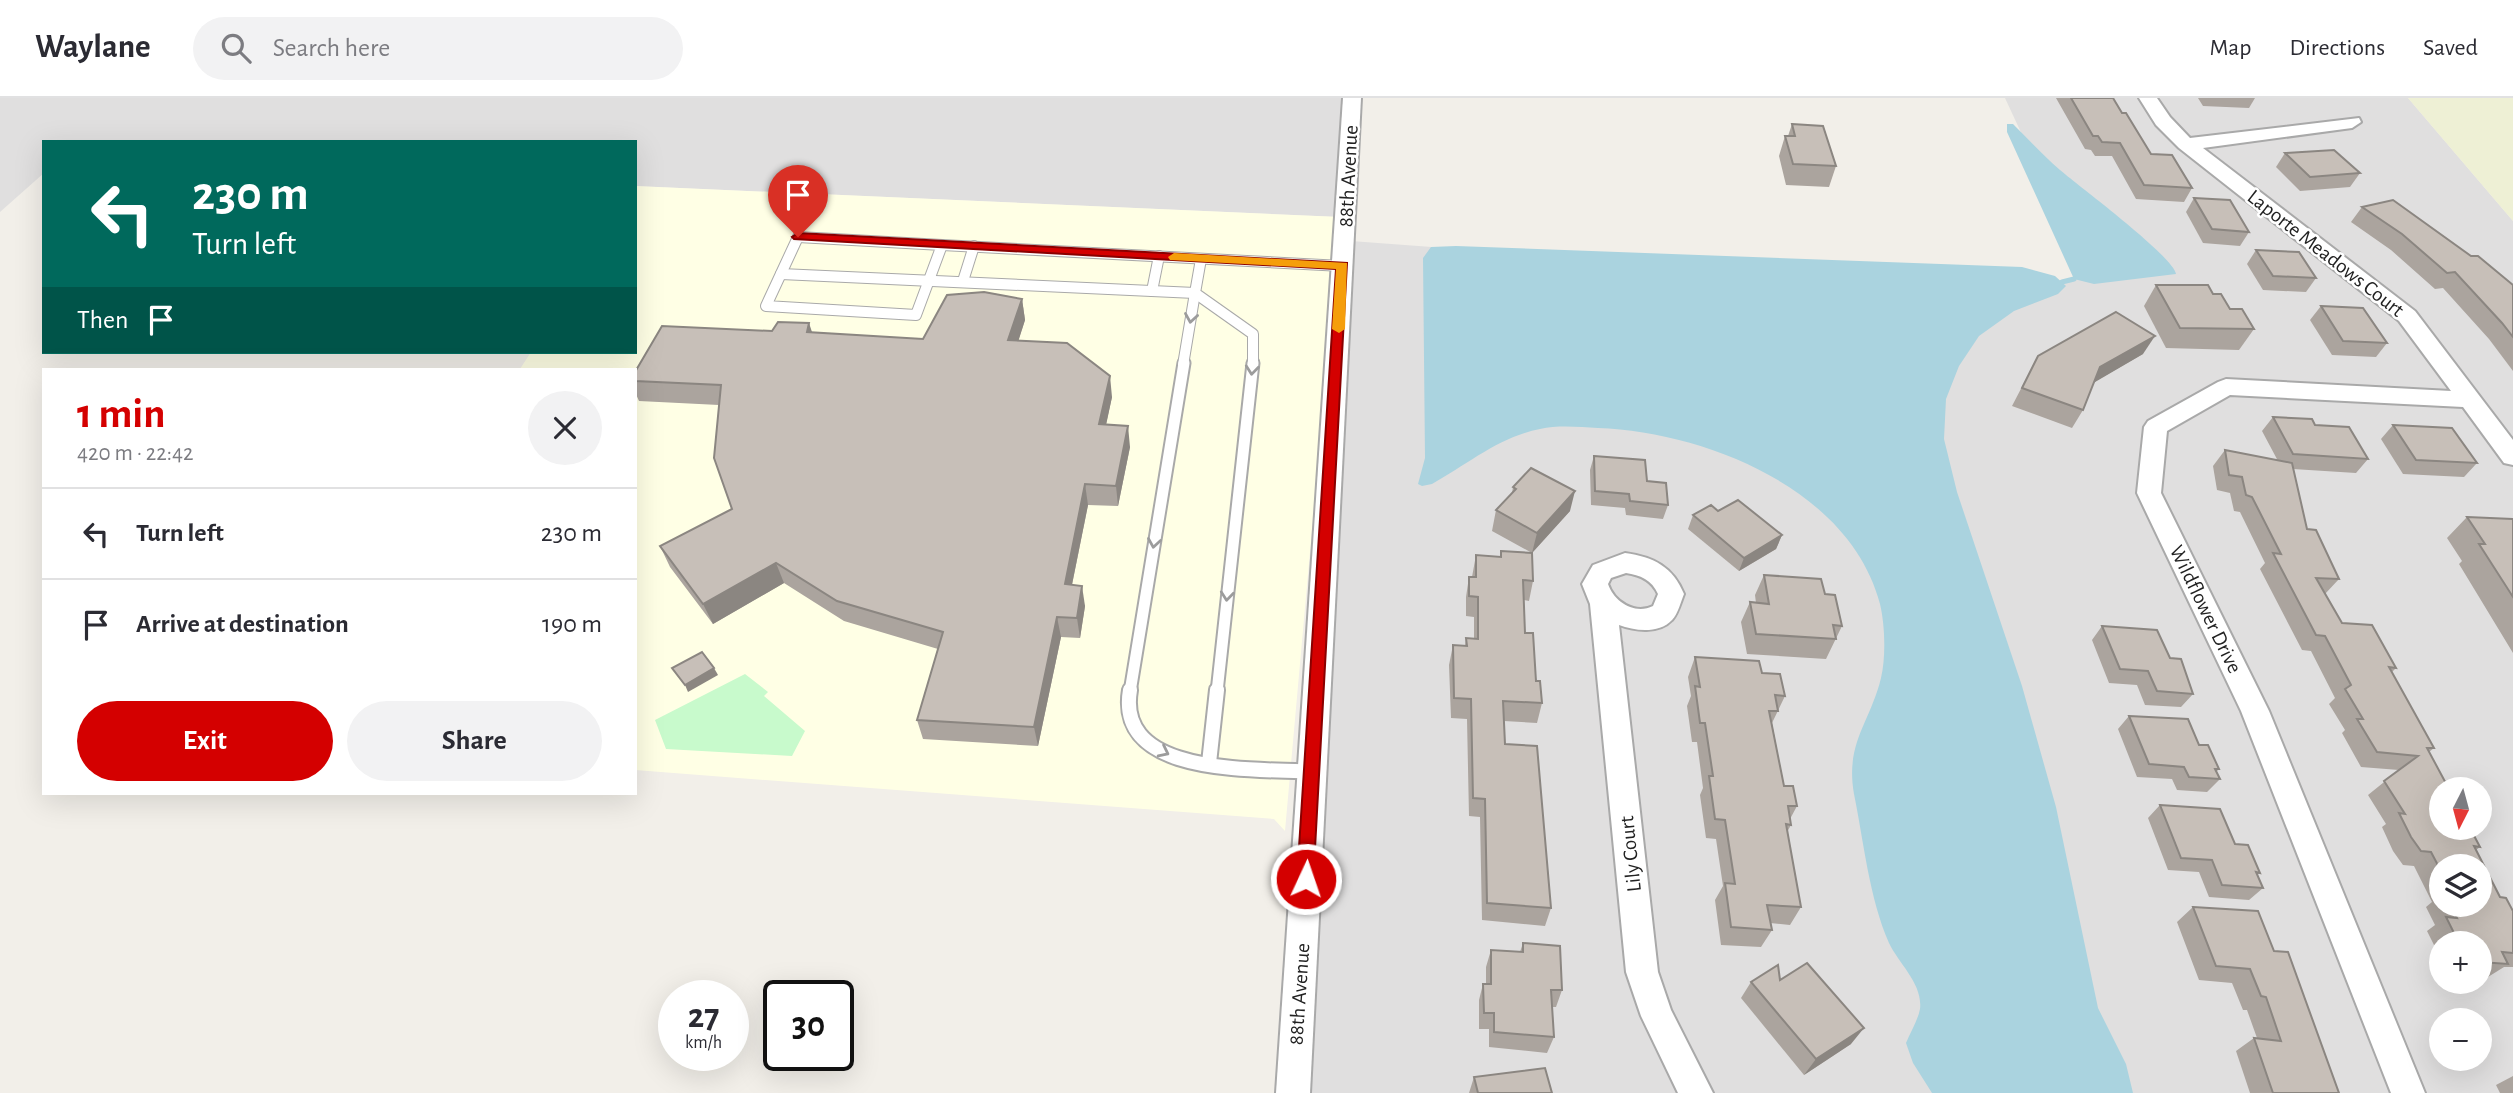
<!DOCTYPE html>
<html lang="en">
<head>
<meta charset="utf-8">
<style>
  :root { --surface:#fff; --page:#f2f2f3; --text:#2b2b33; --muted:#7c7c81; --line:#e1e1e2; --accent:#d40000 }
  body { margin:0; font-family:"Alegreya Sans",sans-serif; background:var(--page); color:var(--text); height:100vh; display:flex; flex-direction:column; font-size:26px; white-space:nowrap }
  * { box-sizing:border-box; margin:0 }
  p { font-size:23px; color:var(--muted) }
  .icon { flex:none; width:38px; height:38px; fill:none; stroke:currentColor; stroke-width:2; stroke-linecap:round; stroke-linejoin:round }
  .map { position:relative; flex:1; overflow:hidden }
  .sheet { position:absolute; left:42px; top:270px; width:595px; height:427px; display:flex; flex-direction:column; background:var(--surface); border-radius:0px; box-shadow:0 7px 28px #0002 }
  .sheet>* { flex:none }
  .guide { position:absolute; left:42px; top:42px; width:595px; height:214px; border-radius:0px; box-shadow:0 7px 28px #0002; background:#00695c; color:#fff; overflow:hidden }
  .needle { width:46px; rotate:186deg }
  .buttons { position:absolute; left:2429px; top:679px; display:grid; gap:14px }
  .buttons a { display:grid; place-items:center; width:63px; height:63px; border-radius:50%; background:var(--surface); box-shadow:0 7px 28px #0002; font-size:35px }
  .speed { position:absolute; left:658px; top:882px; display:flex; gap:14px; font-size:35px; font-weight:700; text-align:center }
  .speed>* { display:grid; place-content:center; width:91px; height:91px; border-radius:50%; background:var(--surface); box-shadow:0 7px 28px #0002; line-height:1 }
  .speed small { font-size:18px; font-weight:400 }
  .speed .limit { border:4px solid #111; border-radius:10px; background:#fff; color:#111 }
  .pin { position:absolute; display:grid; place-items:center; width:60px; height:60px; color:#fff; margin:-72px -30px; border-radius:50% 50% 50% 0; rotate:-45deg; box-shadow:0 0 7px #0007 }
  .pin .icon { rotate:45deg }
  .me { position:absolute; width:77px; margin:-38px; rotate:3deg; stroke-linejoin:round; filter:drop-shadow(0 0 5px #0008) }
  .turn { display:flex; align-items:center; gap:24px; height:147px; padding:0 35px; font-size:32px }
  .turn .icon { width:91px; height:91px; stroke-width:2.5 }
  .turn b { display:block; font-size:49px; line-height:60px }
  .then { display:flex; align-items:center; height:66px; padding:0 35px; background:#0003; gap:14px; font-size:26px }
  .round { display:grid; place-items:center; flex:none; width:74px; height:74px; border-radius:37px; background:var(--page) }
  .overview { display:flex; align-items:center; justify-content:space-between; height:119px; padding:0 35px }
  h1 { font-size:42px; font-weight:600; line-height:52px; color:var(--accent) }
  .action { display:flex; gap:14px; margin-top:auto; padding:14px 35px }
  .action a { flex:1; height:80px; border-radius:42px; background:var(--accent); color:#fff; font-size:28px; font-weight:600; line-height:80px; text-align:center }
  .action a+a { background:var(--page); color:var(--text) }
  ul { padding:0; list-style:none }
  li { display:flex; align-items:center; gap:21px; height:91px; padding:0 35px; border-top:2px solid var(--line) }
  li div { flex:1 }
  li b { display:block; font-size:26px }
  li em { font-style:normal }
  header { display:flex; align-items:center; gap:42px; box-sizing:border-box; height:98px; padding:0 35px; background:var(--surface); border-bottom:2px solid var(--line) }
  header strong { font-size:33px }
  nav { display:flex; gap:38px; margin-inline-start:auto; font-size:24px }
  .search { width:490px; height:63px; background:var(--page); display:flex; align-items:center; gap:18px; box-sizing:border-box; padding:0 24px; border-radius:38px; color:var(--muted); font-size:26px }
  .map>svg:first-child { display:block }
  .residential { fill:#e0dfdf; fill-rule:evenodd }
  .education { fill:#ffffe5 }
  .farmland { fill:#eef0d5 }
  .park { fill:#c8facc }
  .water { fill:#aad3df }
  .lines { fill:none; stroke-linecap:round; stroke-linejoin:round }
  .stream { stroke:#aad3df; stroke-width:5 }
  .service-far2-casing { stroke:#a9a9a9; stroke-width:12 }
  .service-far1-casing { stroke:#a9a9a9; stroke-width:15 }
  .service-casing { stroke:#a9a9a9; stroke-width:18 }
  .minor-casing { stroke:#a9a9a9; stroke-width:4 }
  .service-far2 { stroke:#fff; stroke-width:10 }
  .service-far1 { stroke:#fff; stroke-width:11 }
  .service { stroke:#fff; stroke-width:14 }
  .minor { fill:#fff; fill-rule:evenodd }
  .wall { fill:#aba49e; fill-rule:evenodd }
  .shaded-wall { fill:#8b8681 }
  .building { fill:#c7bfb8; stroke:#8b8681; stroke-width:2 }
  .oneway { stroke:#9c9c9c }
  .route { fill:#d40000; stroke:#8a0000; stroke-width:2 }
  .slow { fill:#f59e0b }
  .labels { text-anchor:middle; stroke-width:5; stroke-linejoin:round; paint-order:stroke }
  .street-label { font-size:21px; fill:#222; stroke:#fff }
</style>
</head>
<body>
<header>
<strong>Waylane</strong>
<div class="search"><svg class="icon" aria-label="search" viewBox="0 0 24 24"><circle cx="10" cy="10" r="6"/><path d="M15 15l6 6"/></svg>Search here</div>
<nav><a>Map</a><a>Directions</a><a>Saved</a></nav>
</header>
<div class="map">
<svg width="2513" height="995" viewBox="0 0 2513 995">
  <rect width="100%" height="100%" fill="#f2efe9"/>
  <g class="residential">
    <path d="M0,0H1346L1340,119L635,88V44H44V75L0,114Z"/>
    <path d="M2005,0H2408L2513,123V995H1304L1351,143L2011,192L2087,177ZM2441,691H2480V730H2441ZM2441,768H2480V807H2441ZM2441,845H2480V884H2441ZM2441,922H2480V961H2441Z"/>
  </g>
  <path class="education" d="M635,88L1340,119L1285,733L1274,721L635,672V271H520L531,254H635Z"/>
  <path class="farmland" d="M2408,0H2513V123Z"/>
  <path class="park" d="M745,576L768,594L764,598L805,633L792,658L666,651L655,622Z"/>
  <g class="water">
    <path d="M2007,26H2013C2029,42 2043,57 2060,72C2080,89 2173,158 2176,176L2094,186L2074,181L2007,34Z"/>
    <path d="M1456,148L2022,169L2055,178L2066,188L2058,196L2014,213L1979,238L1959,268L1946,301L1944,341L1957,394L2022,588L2056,709L2098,910L2126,966L2133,995H1932L1913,965L1906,945C1910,935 1918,922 1920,911C1923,886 1899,866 1889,845C1869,799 1864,745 1854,696C1845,645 1870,625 1881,580C1886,559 1885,527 1880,506C1850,391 1705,334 1598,330C1579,329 1558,327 1540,331C1499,339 1468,366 1432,386L1422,388L1418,386L1425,360L1423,160L1431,149Z"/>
  </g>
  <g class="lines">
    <path class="stream" d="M2062,184L2074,181"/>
    <defs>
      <g id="service-far2">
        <path d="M798,139L942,147L916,217L766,208Z"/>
        <path d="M942,147L1342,168"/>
        <path d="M1201,161L1195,195L1253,236V267"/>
        <path d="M781,176L1195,195L1183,267"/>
        <path d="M963,183L974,148"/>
        <path d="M1152,193L1159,158"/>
      </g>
      <g id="service-far1">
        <path d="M1130,594L1184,265"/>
        <path d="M1217,594L1253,265"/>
      </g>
      <g id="service">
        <path d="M1130,592C1115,680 1257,670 1313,674"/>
        <path d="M1209,665L1217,592"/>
      </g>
      <g id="minor">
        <path d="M1343,0H1361L1310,995H1276Z"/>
        <path d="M2139,0H2157L2170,19L2190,40L2359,20L2361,24L2352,30L2203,50L2415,213L2513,342V367L2504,365L2463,309L2230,297L2167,333L2161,395L2269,613L2425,995H2391L2241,613L2137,395L2144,329L2148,323L2218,284L2226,281L2451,293L2399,223L2179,50L2156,27Z"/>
        <path d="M1625,455C1654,459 1673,469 1684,496C1681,503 1678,516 1672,522C1659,536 1635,533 1619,527L1658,874L1671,912L1713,995H1678L1641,918L1626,874L1590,506L1582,486L1593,467ZM1626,475C1640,477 1652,482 1658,496L1653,508C1635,517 1614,504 1608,486L1611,480Z"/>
      </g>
    </defs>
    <use href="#service-far2" class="service-far2-casing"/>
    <use href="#service-far1" class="service-far1-casing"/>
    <use href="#service" class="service-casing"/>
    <use href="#minor" class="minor-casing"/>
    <use href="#service-far2" class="service-far2"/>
    <use href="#service-far1" class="service-far1"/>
    <use href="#service" class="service"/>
    <use href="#minor" class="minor"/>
  </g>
  <g class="wall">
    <path d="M2056,0H2113L2122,15L2151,56L2192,90L2184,104L2136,101L2112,58H2095L2091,52L2085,51Z"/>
    <path d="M2198,0H2255L2249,10L2203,8Z"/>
    <path d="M1792,26L1836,68L1829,89L1786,87L1779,58L1785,38H1788Z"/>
    <path d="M2285,55L2360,75L2350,89L2300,93L2276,69Z"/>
    <path d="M2194,100L2249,134L2240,148L2203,145L2186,114Z"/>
    <path d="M2362,109L2471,158L2513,187V273L2489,241L2443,190L2435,191L2391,152L2351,124Z"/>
    <path d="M2256,152L2316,180L2306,194L2263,192L2247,166Z"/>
    <path d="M2156,187L2213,196L2254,231L2239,252L2166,250L2144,208Z"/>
    <path d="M1022,201L1025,222L1018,243L1112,299L1106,326L1130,349L1118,408L1088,407L1072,487L1085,508L1080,540L1061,539L1038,648L923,641L917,622L938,551L844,523L784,485L713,526L670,469L660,448L732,411L719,307L639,303L635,294V274L812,235L923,241Z"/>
    <path d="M2321,208L2387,245L2376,259L2332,257L2310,222Z"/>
    <path d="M2143,256L2094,284L2083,312L2072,330L2012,308L2038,258Z"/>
    <path d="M2273,319L2315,327L2368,361L2356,375L2293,371L2307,431L2339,481L2325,496L2342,525L2396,570L2392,574L2434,650L2429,654L2480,749L2476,752L2500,799L2513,813V869H2504L2488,879L2480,878V845H2441V861L2427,833L2435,827L2426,809L2432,804L2414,768L2403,767L2393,753L2382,729L2386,726L2368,697L2399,672L2361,669L2342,635L2345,632L2329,606L2335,600L2311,553L2302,552L2260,471L2265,465L2240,414L2234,413L2230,395L2217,392L2213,368L2225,352L2278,363L2262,333ZM2441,768L2480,807H2441Z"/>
    <path d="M2393,327L2477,365L2464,379L2403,376L2381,341Z"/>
    <path d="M1594,358L1647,383L1668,407L1663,421L1626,417L1625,410L1591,407L1590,372Z"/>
    <path d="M1513,389L1570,413L1532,455L1492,433L1496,412L1512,395Z"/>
    <path d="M1718,413L1782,437L1776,451L1739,473L1688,431L1693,417Z"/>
    <path d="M2467,419L2513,421V555L2459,466L2462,463L2447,440Z"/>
    <path d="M1501,453L1533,483L1529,503L1524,502L1525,535L1542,605L1537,625L1504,623L1505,646L1551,810L1545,828L1482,822L1480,719L1469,718L1467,621L1451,620L1449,567L1453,547L1465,548L1466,540L1474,541V519L1466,518V499L1469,479H1472L1476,457L1500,459Z"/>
    <path d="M1764,477L1825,496L1842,528L1826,561L1747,556L1741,524L1750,504L1756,505L1755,497Z"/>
    <path d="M2102,528L2170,560L2193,596L2181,609L2145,607L2137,587L2109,585L2092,542Z"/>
    <path d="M1695,559L1762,575L1785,598L1772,625L1784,688L1797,708L1790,721L1791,727L1787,734L1801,809L1790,827L1770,825L1772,832L1761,849L1721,847L1715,802L1723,788L1716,741L1706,740L1700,697L1703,690L1697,644H1692L1687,608L1691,598L1688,579Z"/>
    <path d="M2129,618L2199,647L2219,671L2216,674L2220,681L2207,694L2177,692L2172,681L2137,679L2118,631Z"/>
    <path d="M2160,707L2235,746L2260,775L2257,777L2263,790L2249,802L2209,799L2199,774L2168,772L2148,720Z"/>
    <path d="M2193,809L2274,853L2339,995H2250L2236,953L2254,940H2257L2247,912H2243L2232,885L2199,882L2177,824Z"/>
    <path d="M1523,845L1562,892L1556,909H1552L1554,939L1547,955L1489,949V931H1479V902L1483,886H1486V869L1491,852L1520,854Z"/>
    <path d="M1780,882L1851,946L1804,977L1741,900L1751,884Z"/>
    <path d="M2513,978V995H2500L2496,987Z"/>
    <path d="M1474,979L1552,995H1469Z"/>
  </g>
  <g class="shaded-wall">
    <path d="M1022,201L1025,222L1012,263L1008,242Z"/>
    <path d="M809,225L816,246L807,234Z"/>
    <path d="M2155,238L2143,256L2090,287L2100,269Z"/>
    <path d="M1110,278L1112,299L1102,346L1099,326Z"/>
    <path d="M1128,328L1130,349L1118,408L1116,388Z"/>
    <path d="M1085,386L1088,407L1068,506L1065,486Z"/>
    <path d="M1575,393L1570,413L1532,455L1537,435Z"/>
    <path d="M1782,437L1776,451L1739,473L1744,460Z"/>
    <path d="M776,465L784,485L713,526L703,506Z"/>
    <path d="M1082,488L1085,508L1080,540L1077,520Z"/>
    <path d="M1057,519L1061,539L1038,648L1034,629Z"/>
    <path d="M714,570L718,577L688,594L685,587Z"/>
    <path d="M1864,930L1851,946L1804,977L1816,961Z"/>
  </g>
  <g class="building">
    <path d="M2071,0H2113L2122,15H2126L2151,56L2172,57L2192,90L2144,87L2120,45L2102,44L2098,38H2093Z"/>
    <path d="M1792,26L1823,28L1836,68L1793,66L1785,38H1795Z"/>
    <path d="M2334,52L2360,75L2310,79L2285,55Z"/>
    <path d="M2194,100L2230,102L2249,134L2212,131Z"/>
    <path d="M2393,102L2471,158H2478L2513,187V239L2502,225L2455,174L2447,175L2402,136L2362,109Z"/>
    <path d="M2256,152L2299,154L2316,180L2273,178Z"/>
    <path d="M2156,187H2208L2213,196H2221L2230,211H2242L2254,231L2180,230Z"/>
    <path d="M984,194L1022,201L1008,242L1067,245L1110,278L1099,326L1128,328L1116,388L1085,386L1065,486L1082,488L1077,520L1057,519L1034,629L917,622L943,534L837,503L776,465L703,506L660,448L732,411L714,360L721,287L635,283V274L662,228L772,233L778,224L809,225L807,234L923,241L947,197Z"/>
    <path d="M2321,208L2363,210L2387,245L2343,243Z"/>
    <path d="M2116,214L2155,238L2100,269L2083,312L2022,290L2038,258Z"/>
    <path d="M2273,319L2312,321L2315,327L2349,329L2368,361L2293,356Z"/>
    <path d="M2393,327L2452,330L2477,365L2416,362Z"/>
    <path d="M2225,352L2292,365L2307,431L2316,432L2339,481L2316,480L2342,525L2372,527L2396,570L2389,569L2434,650H2427L2449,691H2441V730H2470L2480,749L2474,748L2500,799L2506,800L2513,813V855L2502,854L2508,866L2480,864V845H2459L2446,819L2457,820L2450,807H2480V768H2441V773L2431,754L2421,753L2411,739L2399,715L2405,716L2384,683L2418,658L2377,654L2357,621H2363L2345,591L2351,587L2325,538L2316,537L2273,455L2281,456L2252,399L2246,397L2242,379L2229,377Z"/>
    <path d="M1594,358L1645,362L1647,383L1666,385L1668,407L1630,403L1629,396L1595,393Z"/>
    <path d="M1531,370L1575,393L1537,435L1496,412L1516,391L1513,389Z"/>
    <path d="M1738,402L1782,437L1744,460L1693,417L1711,407L1718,413Z"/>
    <path d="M2467,419L2513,421V499L2479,446H2485Z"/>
    <path d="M1501,453L1532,455L1533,483L1523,482L1525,535H1533L1536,583H1540L1542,605L1503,603L1505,646L1537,648L1551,810L1487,805L1485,701L1473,700L1471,601L1454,600L1453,547L1467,548L1466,540L1478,541V499L1469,498V479H1476V457L1501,459Z"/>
    <path d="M1764,477L1821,481L1825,496L1835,497L1842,528L1833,527L1836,541L1756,536L1750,504L1769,506Z"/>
    <path d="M2102,528L2157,532L2170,560L2181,561L2193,596L2157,593L2148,573L2120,571Z"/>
    <path d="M702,554L714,570L685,587L672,570Z"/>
    <path d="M1695,559L1759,563L1762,575L1780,576L1785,598L1775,597L1778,613H1769L1784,688H1793L1797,708H1788L1791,727L1786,726L1801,809L1767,807L1772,832L1731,829L1725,785L1735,786L1725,722L1715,721L1709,678H1713L1705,625H1700L1695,588L1700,589Z"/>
    <path d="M2129,618L2188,621L2199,647H2208L2219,671H2215L2220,681L2189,679L2184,669L2149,666Z"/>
    <path d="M2160,707L2220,711L2235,746L2248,747L2260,775L2256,774L2263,790L2222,787L2212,762L2181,760Z"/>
    <path d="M2193,809L2258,813L2274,853L2288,854L2339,995H2273L2254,940L2281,943L2266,899L2261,898L2250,871L2216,868Z"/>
    <path d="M1523,845L1560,848L1562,892H1551L1554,939L1494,934V915H1484L1483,886H1491V852L1523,854Z"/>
    <path d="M1807,865L1864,930L1816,961L1751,884L1778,867L1780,882Z"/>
    <path d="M1545,970L1552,995H1478L1474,979Z"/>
  </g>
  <defs><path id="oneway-chevron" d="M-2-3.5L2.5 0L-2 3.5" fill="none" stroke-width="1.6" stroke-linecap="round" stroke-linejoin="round" transform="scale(1.75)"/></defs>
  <g class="oneway">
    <use href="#oneway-chevron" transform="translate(1191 220) rotate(99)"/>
    <use href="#oneway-chevron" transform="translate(1252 272) rotate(96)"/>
    <use href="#oneway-chevron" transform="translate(1154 445) rotate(99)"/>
    <use href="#oneway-chevron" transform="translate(1227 498) rotate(96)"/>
    <use href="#oneway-chevron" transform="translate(1164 654) rotate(26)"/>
  </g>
  <path class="route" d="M798,135L1347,165L1313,787L1306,790L1300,787L1297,781L1336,171L794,141L792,139Z"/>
  <path class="slow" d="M1174,155L1347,165L1345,231L1339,235L1332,231L1336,171L1170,162L1168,159Z"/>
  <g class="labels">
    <g class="street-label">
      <text transform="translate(1348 78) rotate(-87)" y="7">88th Avenue</text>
      <text transform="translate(2326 155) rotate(38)" y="7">Laporte Meadows Court</text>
      <text transform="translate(2206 511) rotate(64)" y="7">Wildflower Drive</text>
      <text transform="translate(1630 756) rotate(-96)" y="7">Lily Court</text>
      <text transform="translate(1299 896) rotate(-86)" y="7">88th Avenue</text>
    </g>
  </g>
</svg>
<div class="buttons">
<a><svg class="needle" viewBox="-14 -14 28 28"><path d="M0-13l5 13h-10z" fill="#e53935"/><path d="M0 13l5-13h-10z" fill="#7c7c81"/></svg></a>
<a><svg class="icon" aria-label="layers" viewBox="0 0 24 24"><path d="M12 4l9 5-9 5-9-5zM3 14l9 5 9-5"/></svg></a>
<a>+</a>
<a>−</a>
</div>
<div class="speed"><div>27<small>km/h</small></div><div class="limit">30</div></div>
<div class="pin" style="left:798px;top:139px;background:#d93025"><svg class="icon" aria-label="arrive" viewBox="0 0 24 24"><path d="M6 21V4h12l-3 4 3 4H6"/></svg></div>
<svg class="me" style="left:1306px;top:781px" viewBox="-20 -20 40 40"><circle r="17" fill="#d40000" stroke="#fff" stroke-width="3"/><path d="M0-11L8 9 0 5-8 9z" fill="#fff"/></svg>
<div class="guide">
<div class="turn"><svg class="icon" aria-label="left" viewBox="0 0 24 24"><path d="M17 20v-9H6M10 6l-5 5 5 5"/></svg><div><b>230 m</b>Turn left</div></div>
<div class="then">Then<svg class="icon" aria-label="arrive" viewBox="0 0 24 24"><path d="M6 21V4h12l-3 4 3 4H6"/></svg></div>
</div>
<section class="sheet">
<div class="overview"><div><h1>1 min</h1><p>420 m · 22:42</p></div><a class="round"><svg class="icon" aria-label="close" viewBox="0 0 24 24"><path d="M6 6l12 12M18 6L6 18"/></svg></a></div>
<ul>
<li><svg class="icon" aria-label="left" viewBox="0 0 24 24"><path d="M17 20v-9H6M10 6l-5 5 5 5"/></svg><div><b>Turn left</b></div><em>230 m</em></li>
<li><svg class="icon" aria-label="arrive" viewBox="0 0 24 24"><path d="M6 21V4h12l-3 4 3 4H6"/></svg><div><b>Arrive at destination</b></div><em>190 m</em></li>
</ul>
<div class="action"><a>Exit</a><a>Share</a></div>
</section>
</div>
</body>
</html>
